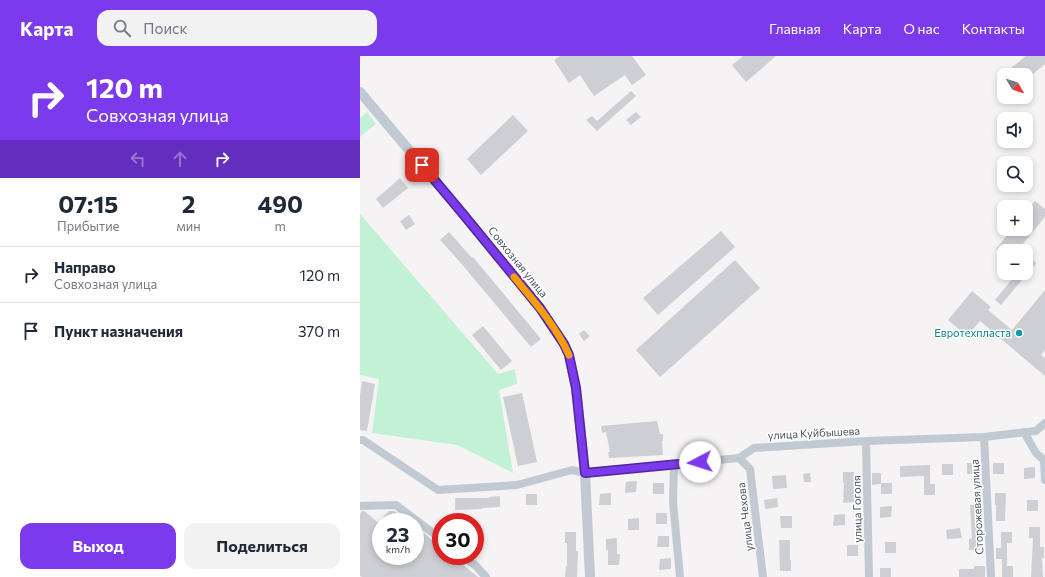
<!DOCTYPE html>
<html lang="ru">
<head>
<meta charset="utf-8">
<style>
  :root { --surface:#fff; --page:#f2f2f3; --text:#1f2937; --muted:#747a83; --line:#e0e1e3; --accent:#7c3aed }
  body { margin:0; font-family:Commissioner,sans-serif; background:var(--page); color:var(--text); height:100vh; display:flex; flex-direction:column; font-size:15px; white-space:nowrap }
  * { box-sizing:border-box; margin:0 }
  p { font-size:13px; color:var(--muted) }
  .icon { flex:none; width:22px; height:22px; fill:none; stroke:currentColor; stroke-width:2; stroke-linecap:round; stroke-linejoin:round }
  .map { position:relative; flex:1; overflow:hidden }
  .panel { display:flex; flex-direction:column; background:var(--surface); width:360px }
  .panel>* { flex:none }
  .top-card { background:#7c3aed; color:#fff; overflow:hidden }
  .needle { width:26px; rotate:129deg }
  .controls { position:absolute; left:637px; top:12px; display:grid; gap:8px }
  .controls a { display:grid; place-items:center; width:36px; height:36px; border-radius:8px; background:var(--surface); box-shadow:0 2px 6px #0003; font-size:20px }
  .speed { position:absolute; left:12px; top:457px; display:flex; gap:8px; font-size:20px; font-weight:700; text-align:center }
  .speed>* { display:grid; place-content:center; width:52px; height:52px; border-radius:50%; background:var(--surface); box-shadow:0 2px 6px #0003; line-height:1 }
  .speed small { font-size:10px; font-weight:400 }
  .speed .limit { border:6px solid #d22; background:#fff; color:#111 }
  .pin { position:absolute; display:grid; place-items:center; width:34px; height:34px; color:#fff; margin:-17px; border-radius:8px; box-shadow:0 2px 6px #0006 }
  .me { position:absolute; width:44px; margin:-22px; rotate:265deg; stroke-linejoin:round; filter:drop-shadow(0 0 3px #0008) }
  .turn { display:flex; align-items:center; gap:14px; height:84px; padding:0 20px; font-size:18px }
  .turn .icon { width:52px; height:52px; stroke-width:2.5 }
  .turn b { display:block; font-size:28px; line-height:34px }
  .lanes { display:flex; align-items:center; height:38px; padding:0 20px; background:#0003; justify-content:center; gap:20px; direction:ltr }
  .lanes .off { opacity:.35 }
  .eta { display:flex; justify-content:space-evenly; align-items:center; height:68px; text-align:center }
  .eta b { font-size:24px; font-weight:700; line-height:28px }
  .primary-button { display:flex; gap:8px; margin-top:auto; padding:8px 20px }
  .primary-button a { flex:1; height:46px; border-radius:12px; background:var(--accent); color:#fff; font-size:16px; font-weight:700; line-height:46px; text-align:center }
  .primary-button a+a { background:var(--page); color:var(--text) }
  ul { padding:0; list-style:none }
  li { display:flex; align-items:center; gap:12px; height:56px; padding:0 20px; border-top:1px solid var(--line) }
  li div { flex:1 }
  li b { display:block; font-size:15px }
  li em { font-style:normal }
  header { display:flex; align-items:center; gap:24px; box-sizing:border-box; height:56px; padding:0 20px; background:var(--accent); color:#fff }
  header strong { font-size:19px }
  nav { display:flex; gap:22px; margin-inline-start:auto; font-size:14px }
  .search { width:280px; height:36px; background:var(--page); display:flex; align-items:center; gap:10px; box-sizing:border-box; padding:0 14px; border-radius:12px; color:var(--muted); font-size:15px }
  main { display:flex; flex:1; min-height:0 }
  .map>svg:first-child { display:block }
  .green { fill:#c3f1d5 }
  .building { fill:#cdcfd5 }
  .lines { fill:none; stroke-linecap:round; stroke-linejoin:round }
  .minor { stroke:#c1cad2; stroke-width:8 }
  .tertiary { stroke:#c1cad2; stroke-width:10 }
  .route-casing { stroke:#51269a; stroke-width:10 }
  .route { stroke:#7c3aed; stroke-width:7 }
  .slow { stroke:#f59e0b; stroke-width:7 }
  .culture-dot { fill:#0f9aa8; stroke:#fff; stroke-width:1.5 }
  .labels { text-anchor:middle; stroke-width:3; stroke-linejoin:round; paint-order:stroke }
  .street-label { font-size:11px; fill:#4a5661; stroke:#fff }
  .culture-label { font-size:11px; fill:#0d838f; stroke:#fff; text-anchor:end }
</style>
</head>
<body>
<header>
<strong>Карта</strong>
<div class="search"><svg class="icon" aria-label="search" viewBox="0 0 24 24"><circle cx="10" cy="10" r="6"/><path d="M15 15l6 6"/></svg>Поиск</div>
<nav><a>Главная</a><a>Карта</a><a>О нас</a><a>Контакты</a></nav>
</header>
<main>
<section class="panel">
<div class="top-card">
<div class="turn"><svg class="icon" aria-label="right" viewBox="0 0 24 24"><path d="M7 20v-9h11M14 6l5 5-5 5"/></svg><div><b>120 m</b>Совхозная улица</div></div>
<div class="lanes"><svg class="icon off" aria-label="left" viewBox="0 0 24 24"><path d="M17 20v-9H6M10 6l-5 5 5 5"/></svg><svg class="icon off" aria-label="ahead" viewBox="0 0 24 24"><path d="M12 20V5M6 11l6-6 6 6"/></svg><svg class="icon" aria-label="right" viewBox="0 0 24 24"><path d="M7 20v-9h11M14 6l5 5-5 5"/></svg></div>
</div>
<div class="eta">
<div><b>07:15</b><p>Прибытие</p></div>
<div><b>2</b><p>мин</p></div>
<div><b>490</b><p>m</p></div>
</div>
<ul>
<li><svg class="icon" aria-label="right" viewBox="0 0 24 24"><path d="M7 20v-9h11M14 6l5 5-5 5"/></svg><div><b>Направо</b><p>Совхозная улица</p></div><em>120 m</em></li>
<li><svg class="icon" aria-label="arrive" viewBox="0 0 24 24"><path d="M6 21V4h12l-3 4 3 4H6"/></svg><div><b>Пункт назначения</b></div><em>370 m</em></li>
</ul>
<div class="primary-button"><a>Выход</a><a>Поделиться</a></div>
</section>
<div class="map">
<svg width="685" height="521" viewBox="0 0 685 521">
  <rect width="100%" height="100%" fill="#f5f3f3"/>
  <g class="green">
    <path d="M7,56L16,68L0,81V62Z"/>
    <path d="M0,158L138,318L155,313L157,328L139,334L153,417L97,389L12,377L19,323L0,319Z"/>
  </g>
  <g class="building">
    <path d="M200,0H272L286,19L272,29L265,19L234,40L220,19L209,27L194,4Z"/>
    <path d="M383,0H416L386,26L372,9Z"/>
    <path d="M666,0H685V8L666,24V19H657L651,12Z"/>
    <path d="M271,35L276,40L237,75L226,64L232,60L237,65Z"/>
    <path d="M276,56L281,61L271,69L266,64Z"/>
    <path d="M153,59L168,75L121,119L107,103Z"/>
    <path d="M40,122L48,132L23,152L16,143Z"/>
    <path d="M675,145L685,153V161L657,195H644V199L636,193L652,173H666V156Z"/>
    <path d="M49,159L55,168L46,174L40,165Z"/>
    <path d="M361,175L375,191L298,259L283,242Z"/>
    <path d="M89,176L112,202L113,201L181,283L171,291L100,206L80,184Z"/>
    <path d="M670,202L676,207L641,249L635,244L657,217H666V207Z"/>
    <path d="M375,204L400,232L300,321L276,294Z"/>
    <path d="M685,234V294L681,299L685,302V320L620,265L607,280L588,264L612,235L631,251L628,254L652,274Z"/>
    <path d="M123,270L152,305L141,314L112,279Z"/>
    <path d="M224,274L230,280L224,285L219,278Z"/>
    <path d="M2,325L15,328L7,375L0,374V339Z"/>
    <path d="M162,337L177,406L158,410L143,341Z"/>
    <path d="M297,365L300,378H303V385H302L303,399L249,402L248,396H250L246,376L242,377L241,370Z"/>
    <rect x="607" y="407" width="11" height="11"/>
    <rect x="633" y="407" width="11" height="11"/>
    <rect x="582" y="408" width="11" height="11"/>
    <path d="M570,409V428H575V439H564V420L540,421V410Z"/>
    <path d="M675,411V422L664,423V412Z"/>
    <path d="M483,416H494V446L483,447L484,427H483Z"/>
    <path d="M450,417L451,426H444L443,418Z"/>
    <path d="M512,417H521V428L512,429Z"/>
    <path d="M426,419L427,432L413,433L412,420Z"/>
    <path d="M277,425L276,436L265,437L266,426Z"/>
    <rect x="293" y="427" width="11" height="11"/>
    <rect x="521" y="427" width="11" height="11"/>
    <path d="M251,437V449H239L240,438Z"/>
    <path d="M635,437H646L645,465H636V449H635Z"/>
    <rect x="166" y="438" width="11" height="11"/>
    <path d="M140,440V451L122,452V453L95,454V442H129V441Z"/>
    <path d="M417,442L418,451L405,453L404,444Z"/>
    <rect x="667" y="444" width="11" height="11"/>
    <path d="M610,449H621L622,476H620V494H609V483H612Z"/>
    <path d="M532,450L531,461L520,462V451Z"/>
    <path d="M2,455H4L21,469V500H55V470L81,491V500H92L118,521H2L0,520V458Z"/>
    <path d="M29,455H34L49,466H29L23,461Z"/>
    <rect x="296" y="457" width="11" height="11"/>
    <path d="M485,458V469L473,470L474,459Z"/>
    <path d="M420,460H432V472H421Z"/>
    <path d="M279,462V474H268V463Z"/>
    <path d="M669,471H680V491H684V502H682L683,521H671L673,482H669Z"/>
    <path d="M600,472L602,482L587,483L586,474Z"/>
    <path d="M205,476H216V495H218L217,521H205L206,510H207V487H205Z"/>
    <path d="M641,476H652V487H647V510H653V521H642V503H636V492H641Z"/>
    <path d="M298,480H309V491H297Z"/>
    <path d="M257,482V498H260L259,509H248V494H246V483Z"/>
    <path d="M419,484H430V504H431V515H420Z"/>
    <rect x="525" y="486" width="11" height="11"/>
    <rect x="487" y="489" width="11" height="11"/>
    <path d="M311,502V513L299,514L300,503Z"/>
    <path d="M614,510H625V521H599V513H614Z"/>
    <rect x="520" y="512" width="11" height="9"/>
  </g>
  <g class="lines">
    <g class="minor">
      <path d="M664,376L676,397L684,404L685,424"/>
      <path d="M624,381L631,521"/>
      <path d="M0,384H3L78,434L157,429L212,414L225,417L379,402L394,392L506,385L624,381L676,375L685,367"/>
      <path d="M506,385L509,521"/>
      <path d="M379,402L390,413L403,521"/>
      <path d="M314,408L313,446L320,521"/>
      <path d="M0,450L36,449L81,483"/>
      <path d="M103,500L116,510L126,521"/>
    </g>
    <path class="tertiary" d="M0,36L103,158L180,252L204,288L209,299L216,332L225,417L230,521"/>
  </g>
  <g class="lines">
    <defs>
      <path id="route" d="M62,109L103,158L180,252L204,288L209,299L216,332L225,417L340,406"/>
    </defs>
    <use href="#route" class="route-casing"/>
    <use href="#route" class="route"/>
    <path class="slow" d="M154,221C174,245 196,270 209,299"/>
  </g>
  <circle class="culture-dot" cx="659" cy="277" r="4"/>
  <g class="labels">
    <g class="street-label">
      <text transform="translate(158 206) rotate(51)" y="4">Совхозная улица</text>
      <text transform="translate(454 377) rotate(-3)" y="4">улица Куйбышева</text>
      <text transform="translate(617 451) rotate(-93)" y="4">Сторожевая улица</text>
      <text transform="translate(497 453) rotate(-91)" y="4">улица Гоголя</text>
      <text transform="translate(385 461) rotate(-97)" y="4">улица Чехова</text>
    </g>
    <g class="culture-label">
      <text x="651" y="281">Евротехпласта</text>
    </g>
  </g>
</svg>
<div class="controls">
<a><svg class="needle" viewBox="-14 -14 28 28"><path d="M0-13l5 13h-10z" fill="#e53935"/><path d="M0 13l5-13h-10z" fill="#747a83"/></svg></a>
<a><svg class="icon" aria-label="sound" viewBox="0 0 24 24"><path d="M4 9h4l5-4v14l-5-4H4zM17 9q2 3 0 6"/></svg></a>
<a><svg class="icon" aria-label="search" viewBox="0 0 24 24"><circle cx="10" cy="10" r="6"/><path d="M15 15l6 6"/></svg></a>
<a>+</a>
<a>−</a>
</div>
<div class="speed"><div>23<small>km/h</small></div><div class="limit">30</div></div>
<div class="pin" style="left:62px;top:109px;background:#d93025"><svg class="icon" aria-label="arrive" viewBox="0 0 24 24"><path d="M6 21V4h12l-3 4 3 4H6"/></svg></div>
<svg class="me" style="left:340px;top:406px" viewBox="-20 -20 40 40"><circle r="19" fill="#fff"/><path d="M0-13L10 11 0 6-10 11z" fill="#7c3aed"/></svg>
</div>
</main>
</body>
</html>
